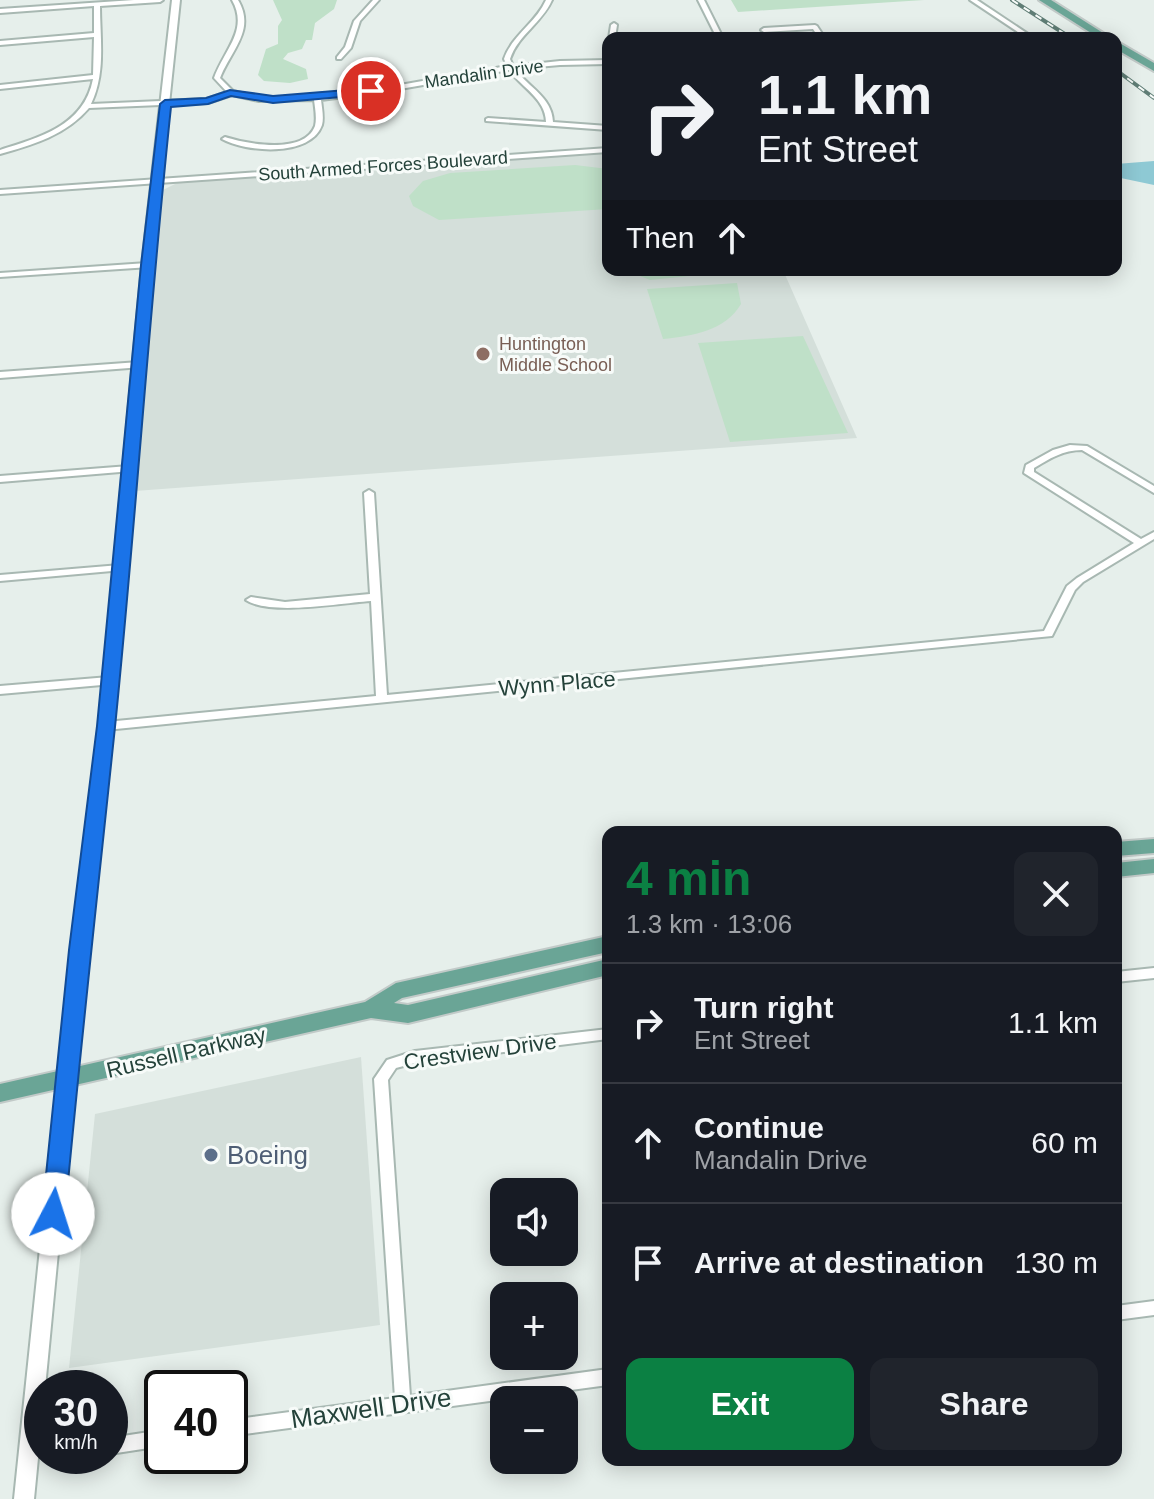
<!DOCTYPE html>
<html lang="en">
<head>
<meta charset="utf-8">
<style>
  :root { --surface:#171b24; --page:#20242c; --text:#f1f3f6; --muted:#9ea1a6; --line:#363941; --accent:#0b8043 }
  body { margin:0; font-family:Arial,sans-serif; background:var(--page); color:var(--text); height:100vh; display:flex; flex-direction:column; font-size:30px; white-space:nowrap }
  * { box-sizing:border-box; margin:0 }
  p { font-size:26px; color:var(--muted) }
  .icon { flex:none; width:44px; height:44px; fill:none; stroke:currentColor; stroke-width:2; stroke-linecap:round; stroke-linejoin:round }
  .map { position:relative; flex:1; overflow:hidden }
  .panel { position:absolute; left:602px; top:826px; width:520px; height:640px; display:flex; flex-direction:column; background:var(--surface); border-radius:16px; box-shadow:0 4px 20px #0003 }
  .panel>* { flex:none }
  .top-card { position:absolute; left:602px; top:32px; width:520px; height:244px; border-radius:16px; box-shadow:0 4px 20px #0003; background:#171b24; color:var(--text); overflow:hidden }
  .buttons { position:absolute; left:490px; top:1178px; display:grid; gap:16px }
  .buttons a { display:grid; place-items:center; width:88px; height:88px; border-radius:16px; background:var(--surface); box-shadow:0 4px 20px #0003; font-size:40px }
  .speed { position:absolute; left:24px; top:1370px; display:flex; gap:16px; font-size:40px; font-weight:700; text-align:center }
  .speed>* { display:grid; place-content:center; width:104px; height:104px; border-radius:50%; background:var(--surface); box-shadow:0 4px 20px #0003; line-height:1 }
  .speed small { font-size:20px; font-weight:400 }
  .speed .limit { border:4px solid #111; border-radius:12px; background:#fff; color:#111 }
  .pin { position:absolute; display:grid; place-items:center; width:68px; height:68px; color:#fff; margin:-34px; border:4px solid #fff; border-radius:50%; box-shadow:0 2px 8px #0007 }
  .me { position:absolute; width:88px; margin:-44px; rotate:5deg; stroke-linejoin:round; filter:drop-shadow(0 0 6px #0008) }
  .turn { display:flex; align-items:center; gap:28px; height:168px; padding:0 24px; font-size:36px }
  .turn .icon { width:104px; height:104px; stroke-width:2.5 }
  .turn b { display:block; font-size:56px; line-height:68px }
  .then { display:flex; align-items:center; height:76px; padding:0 24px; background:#0003; gap:16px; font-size:30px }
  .round { display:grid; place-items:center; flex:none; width:84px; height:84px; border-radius:16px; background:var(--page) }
  .headline { display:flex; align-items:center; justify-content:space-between; height:136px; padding:0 24px }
  h1 { font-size:48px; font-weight:700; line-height:60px; color:var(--accent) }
  .primary-button { display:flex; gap:16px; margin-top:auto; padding:16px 24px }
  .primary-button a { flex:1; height:92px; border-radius:16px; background:var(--accent); color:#fff; font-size:32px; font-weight:700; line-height:92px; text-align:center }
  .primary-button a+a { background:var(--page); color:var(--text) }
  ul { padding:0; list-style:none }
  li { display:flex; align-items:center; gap:24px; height:120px; padding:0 24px; border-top:2px solid var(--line) }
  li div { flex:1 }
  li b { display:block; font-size:30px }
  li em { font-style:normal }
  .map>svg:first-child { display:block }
  .built { fill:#d4dfda }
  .green { fill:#bfe0c8 }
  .water { fill:#8ec9d4 }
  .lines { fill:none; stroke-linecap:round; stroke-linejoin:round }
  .minor-casing { stroke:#a8b8b2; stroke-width:4 }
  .tertiary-casing { stroke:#a8b8b2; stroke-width:4 }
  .primary-casing { stroke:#c2cac8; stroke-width:4 }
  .minor { fill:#fff; fill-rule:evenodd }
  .tertiary { fill:#fff; fill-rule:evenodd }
  .primary { fill:#6aa596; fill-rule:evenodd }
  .rail-casing { stroke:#5f7d75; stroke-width:4 }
  .rail { stroke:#f7fbf9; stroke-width:2; stroke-dasharray:7; stroke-linecap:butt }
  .route { fill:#1a73e8; stroke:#114b97; stroke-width:2 }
  .education-dot { fill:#8d6e63; stroke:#f7fbf9; stroke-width:3 }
  .service-dot { fill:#5c6f8a; stroke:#f7fbf9; stroke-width:3 }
  .labels { text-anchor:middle; stroke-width:6; stroke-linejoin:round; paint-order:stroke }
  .far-street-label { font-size:18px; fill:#24423a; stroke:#f7fbf9 }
  .far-education-label { font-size:18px; fill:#785e54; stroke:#f7fbf9; text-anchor:start }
  .street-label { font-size:22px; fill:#24423a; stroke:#f7fbf9 }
  .near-service-label { font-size:26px; fill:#4e5e75; stroke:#f7fbf9; text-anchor:start }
  .near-street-label { font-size:26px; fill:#24423a; stroke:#f7fbf9 }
</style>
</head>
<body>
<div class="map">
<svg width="1154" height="1499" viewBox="0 0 1154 1499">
  <rect width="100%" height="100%" fill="#e6efeb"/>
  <g class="built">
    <path d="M608,153V270H783L857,438L135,491L159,192L177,183Z"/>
    <path d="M361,1057L380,1325L69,1368L95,1114Z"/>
  </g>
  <g class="green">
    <path d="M273,0H337L334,9L315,23L312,40H306L302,49L288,53L283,59L306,69L308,79L290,83L264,81L258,75L266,49L278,44V26L282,20Z"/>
    <path d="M731,0H924L738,12Z"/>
    <path d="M575,165L608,169V209L439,220L413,206L409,196L423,181L450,173Z"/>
    <path d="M638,270H749L650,280L640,276Z"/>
    <path d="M737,283L741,304C725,331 692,336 663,339L647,289Z"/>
    <path d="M803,336L848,433L730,442L698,343Z"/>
  </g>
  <path class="water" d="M1154,161V185L1116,177V164Z"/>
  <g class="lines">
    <defs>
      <g id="minor">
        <path d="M134,0H163L160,2L100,6C100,39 106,73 91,104L207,99L227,92L214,78C224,50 249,30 232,0H238C256,30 231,50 220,78L233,91L259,97L296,98L383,88L507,66L504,59C512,35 536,23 546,0H552C542,23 518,35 510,59L513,66L560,61L608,60V64L560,65L515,69C529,88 552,97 553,122L608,126V130L486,121V119L488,118L546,122C545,98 522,88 509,70L383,92L321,100C322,108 324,118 322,125C310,158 245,152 222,139L225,137C247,144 304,155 315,126C317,118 315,108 314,100L259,101L232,95L208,103L89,108C66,135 33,145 0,154V150C40,137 84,126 93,79L0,89V85L93,75L94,37L0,45V41L94,33V6L0,13V9Z"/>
        <path d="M373,0H379L360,21L351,48L341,59H337V57L345,47L354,21Z"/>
        <path d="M698,0H704L723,38H717Z"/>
        <path d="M970,0H977L1034,38H1027Z"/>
        <path d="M614,23L617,25L615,38H609L611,25Z"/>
        <path d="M815,25L817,26L825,38H819L813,29L764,32L761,30L764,28Z"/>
        <path d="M608,148V152L0,194V190Z"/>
        <path d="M147,263H150V267L0,277V273Z"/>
        <path d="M139,362L143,365L142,367L0,378V372Z"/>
        <path d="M1070,445L1087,446L1154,486V493L1082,450C1063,450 1049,459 1034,468V472L1141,539L1154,532V539L1083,582L1075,590L1052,636L106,730L101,726L106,722L376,696L371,601C341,603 270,616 246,600L251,597L285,602L370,594L364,493L369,490L374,493L387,695L1044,631L1067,586L1077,578L1134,543L1024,473L1026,465L1053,450Z"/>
        <path d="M129,466L132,467V471L0,482V476Z"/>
        <path d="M120,565L125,568L123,570L0,581V575Z"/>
        <path d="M109,677L113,678L114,681L113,684L0,694V686Z"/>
        <path d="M1154,968V978L1116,982V972Z"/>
        <path d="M608,1029V1039L415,1063L396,1068L388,1080L410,1396L608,1369V1385L230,1436V1420L395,1398L374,1079L387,1060L415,1051Z"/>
        <path d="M1154,1301V1315L1116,1320V1306Z"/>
        <path d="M162,1430V1446L110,1454V1438Z"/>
      </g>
      <path id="tertiary" d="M172,0H180L152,265L113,726L87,950L45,1388H42V1417L34,1499H14L71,950L99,726L142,265Z"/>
      <g id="primary">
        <path d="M1039,0H1051L1111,38H1099Z"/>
        <path d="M1116,41L1154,63V71L1116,49Z"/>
        <path d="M1154,839V853L1116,856V842Z"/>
        <path d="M1154,859V873L1116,877V863Z"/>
        <path d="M608,936V952L402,998L394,1003L408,1005L608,959V975L408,1023L371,1018L0,1102V1084L365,1002L396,983Z"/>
      </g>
    </defs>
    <use href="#minor" class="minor-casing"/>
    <use href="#tertiary" class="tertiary-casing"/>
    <use href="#primary" class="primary-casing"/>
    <use href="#minor" class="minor"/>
    <use href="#tertiary" class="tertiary"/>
    <use href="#primary" class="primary"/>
    <defs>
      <g id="rail">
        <path d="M1012,0L1071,38"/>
        <path d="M1116,70L1154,98"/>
      </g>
    </defs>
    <use href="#rail" class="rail-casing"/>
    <use href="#rail" class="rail"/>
  </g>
  <path class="route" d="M371,88L377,91L375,94L273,103L231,96L208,104L171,107C149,313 136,520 115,727C98,889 80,1051 65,1214L62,1222L53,1225L45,1222L42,1214L69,950L97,726L141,265L160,104L165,100L206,98L230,90L273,96Z"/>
  <circle class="education-dot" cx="483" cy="354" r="8"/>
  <circle class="service-dot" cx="211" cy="1155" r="8"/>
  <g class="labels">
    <g class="far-street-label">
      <text transform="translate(484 74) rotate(-8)" y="6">Mandalin Drive</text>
      <text transform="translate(383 166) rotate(-4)" y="6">South Armed Forces Boulevard</text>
    </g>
    <g class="far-education-label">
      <text x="499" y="350">Huntington<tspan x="499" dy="21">Middle School</tspan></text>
    </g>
    <g class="street-label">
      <text transform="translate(557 683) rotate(-5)" y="8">Wynn Place</text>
      <text transform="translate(480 1051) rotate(-8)" y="8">Crestview Drive</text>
      <text transform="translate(186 1052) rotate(-13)" y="8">Russell Parkway</text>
    </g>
    <g class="near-service-label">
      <text x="227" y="1164">Boeing</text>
    </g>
    <g class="near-street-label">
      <text transform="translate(371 1408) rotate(-8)" y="9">Maxwell Drive</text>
    </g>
  </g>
</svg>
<div class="buttons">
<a><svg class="icon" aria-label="sound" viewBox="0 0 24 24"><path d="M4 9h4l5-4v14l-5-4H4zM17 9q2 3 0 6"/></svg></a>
<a>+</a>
<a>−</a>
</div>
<div class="speed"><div>30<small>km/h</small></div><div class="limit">40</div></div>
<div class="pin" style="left:371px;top:91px;background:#d93025"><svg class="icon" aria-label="arrive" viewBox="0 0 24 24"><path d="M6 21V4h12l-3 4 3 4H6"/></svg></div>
<svg class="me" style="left:53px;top:1214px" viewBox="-20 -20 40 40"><circle r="19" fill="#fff"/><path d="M0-13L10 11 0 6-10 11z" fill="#1a73e8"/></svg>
<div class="top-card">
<div class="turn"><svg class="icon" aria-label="right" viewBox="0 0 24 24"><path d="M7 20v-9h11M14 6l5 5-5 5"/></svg><div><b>1.1 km</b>Ent Street</div></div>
<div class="then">Then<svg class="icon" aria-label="ahead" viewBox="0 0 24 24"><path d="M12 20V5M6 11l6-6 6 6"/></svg></div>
</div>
<section class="panel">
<div class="headline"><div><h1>4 min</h1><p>1.3 km · 13:06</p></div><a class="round"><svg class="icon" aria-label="close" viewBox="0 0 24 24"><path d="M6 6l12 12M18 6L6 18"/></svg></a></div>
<ul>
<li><svg class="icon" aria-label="right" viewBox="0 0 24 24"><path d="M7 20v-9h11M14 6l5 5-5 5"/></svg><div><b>Turn right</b><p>Ent Street</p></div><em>1.1 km</em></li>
<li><svg class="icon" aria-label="ahead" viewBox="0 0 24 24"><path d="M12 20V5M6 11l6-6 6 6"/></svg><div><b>Continue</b><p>Mandalin Drive</p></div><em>60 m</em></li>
<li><svg class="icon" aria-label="arrive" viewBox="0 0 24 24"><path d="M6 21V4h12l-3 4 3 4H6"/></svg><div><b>Arrive at destination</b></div><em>130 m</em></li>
</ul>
<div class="primary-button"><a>Exit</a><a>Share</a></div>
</section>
</div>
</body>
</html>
